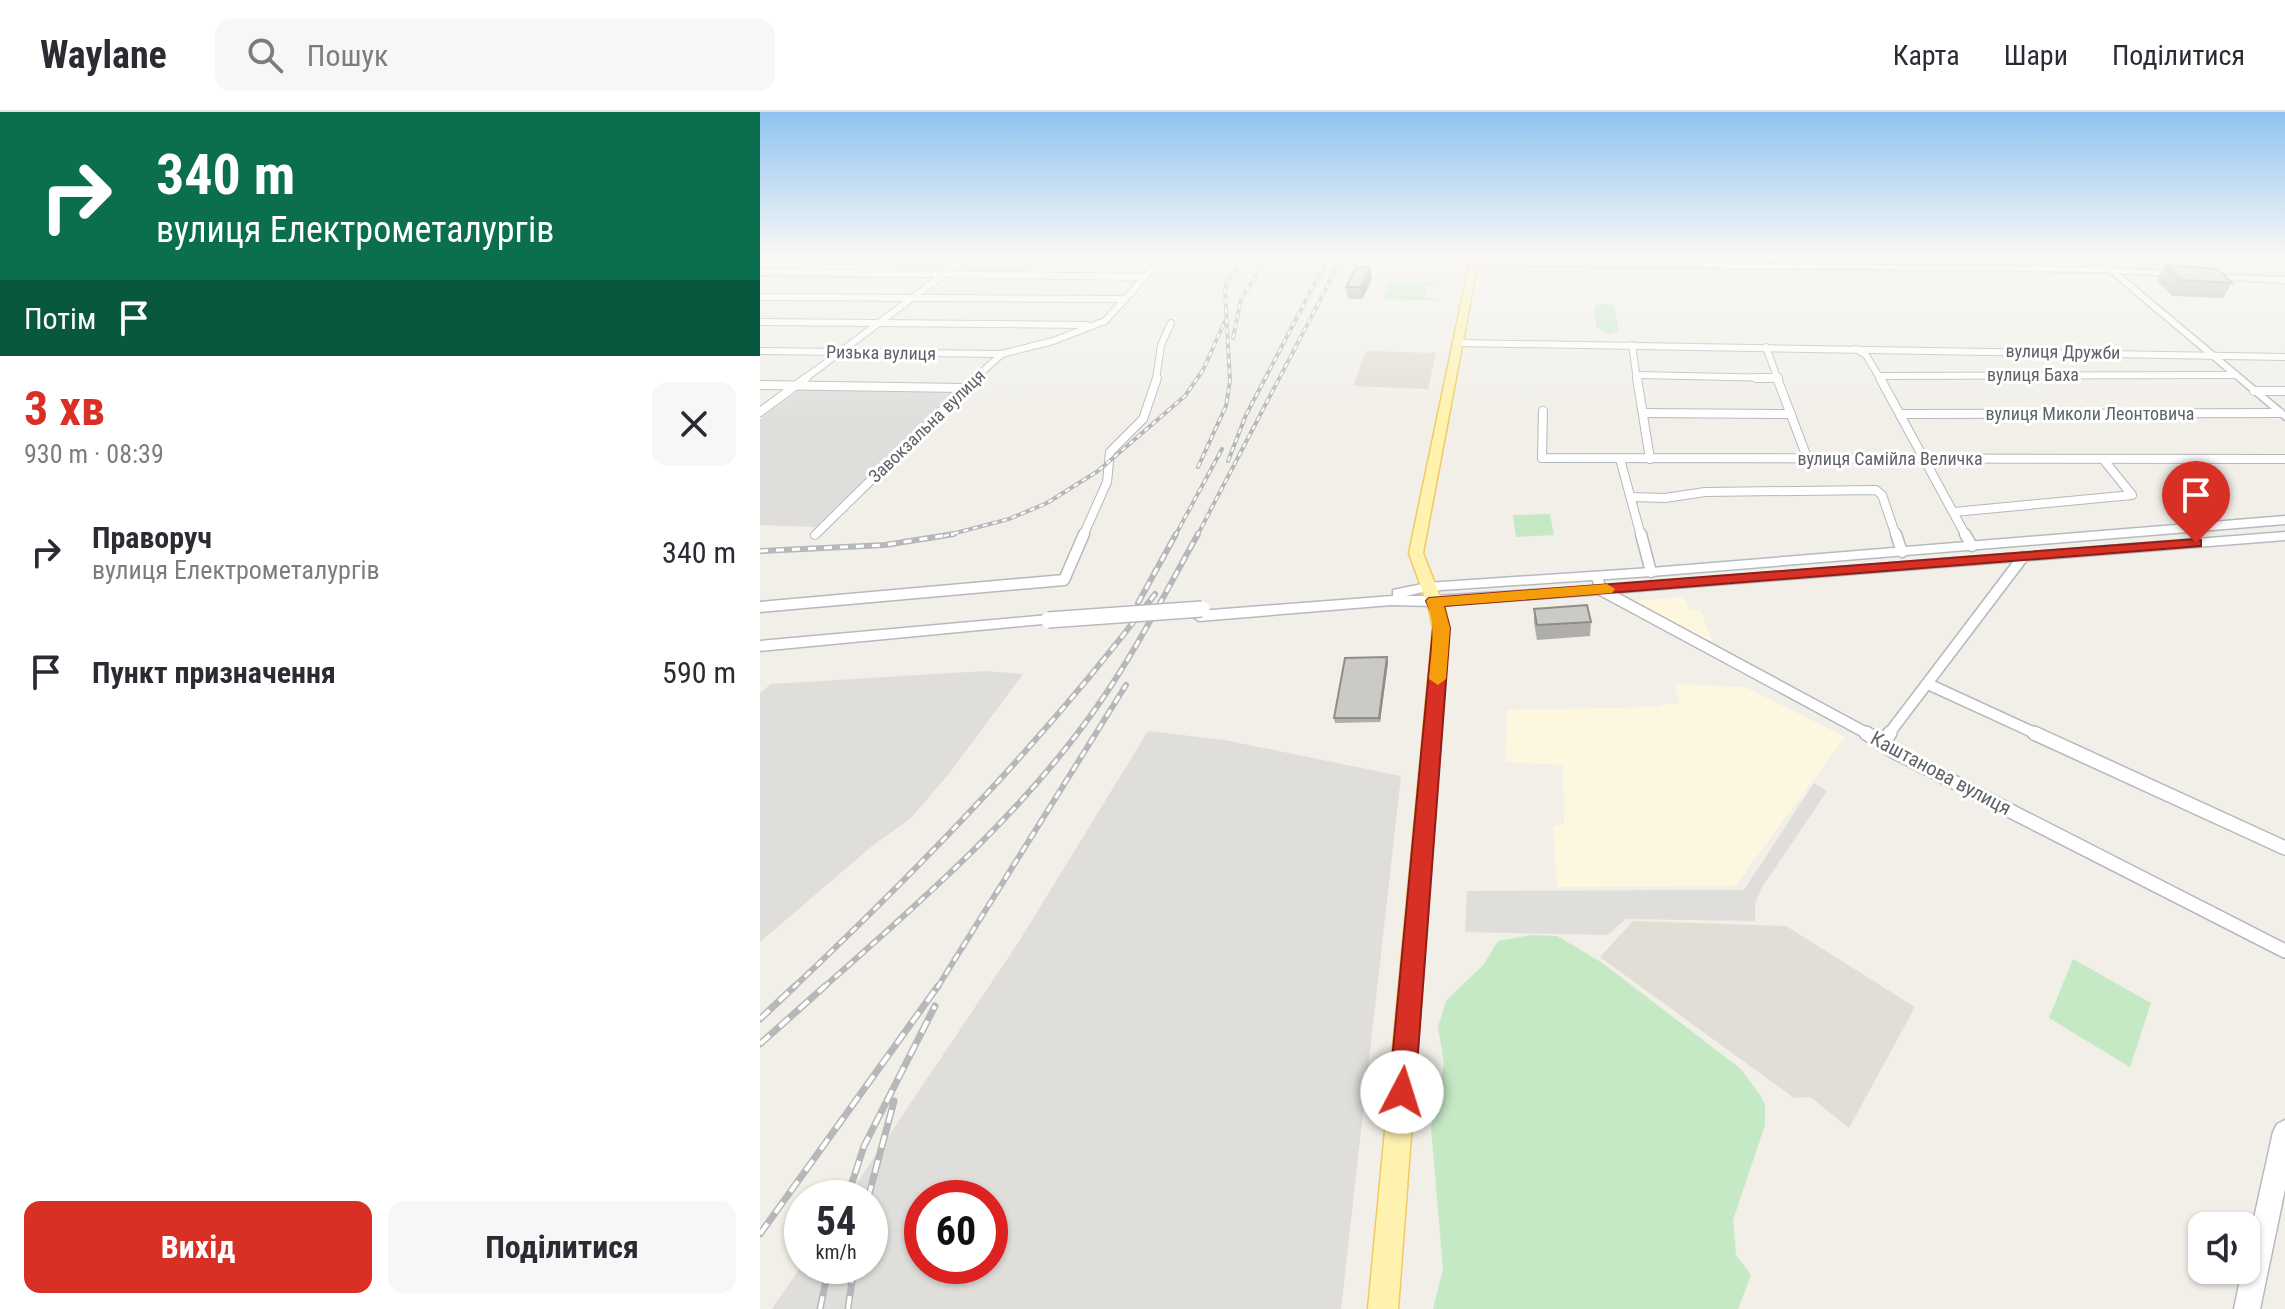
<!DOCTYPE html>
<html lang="uk">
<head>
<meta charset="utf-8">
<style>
  :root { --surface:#fff; --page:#f7f7f7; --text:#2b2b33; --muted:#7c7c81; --line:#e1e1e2; --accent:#d93025 }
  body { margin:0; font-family:"Roboto Condensed",sans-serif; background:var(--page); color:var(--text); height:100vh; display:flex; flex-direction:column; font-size:30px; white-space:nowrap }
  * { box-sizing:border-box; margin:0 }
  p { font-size:26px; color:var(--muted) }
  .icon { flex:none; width:44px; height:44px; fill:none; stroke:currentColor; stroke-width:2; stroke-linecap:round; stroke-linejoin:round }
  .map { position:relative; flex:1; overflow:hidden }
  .side { display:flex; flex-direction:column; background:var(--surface); width:760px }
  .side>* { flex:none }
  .banner { background:#0b6e4f; color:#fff; overflow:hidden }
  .controls { position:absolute; left:1428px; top:1100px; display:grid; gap:16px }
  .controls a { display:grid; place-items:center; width:72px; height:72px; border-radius:16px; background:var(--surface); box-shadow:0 2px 6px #0004; font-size:40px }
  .speed { position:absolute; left:24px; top:1068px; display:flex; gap:16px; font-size:40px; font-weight:700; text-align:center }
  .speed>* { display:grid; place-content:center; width:104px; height:104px; border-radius:50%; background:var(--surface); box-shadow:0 2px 6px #0004; line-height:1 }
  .speed small { font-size:20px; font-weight:400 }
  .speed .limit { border:12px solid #d22; background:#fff; color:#111 }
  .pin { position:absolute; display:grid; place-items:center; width:68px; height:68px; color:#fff; margin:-82px -34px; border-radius:50% 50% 50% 0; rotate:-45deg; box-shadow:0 0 8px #0007 }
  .pin .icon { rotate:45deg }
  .me { position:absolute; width:88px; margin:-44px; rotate:5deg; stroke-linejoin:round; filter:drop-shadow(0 0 6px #0008) }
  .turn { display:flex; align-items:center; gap:28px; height:168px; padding:0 24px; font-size:36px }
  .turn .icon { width:104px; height:104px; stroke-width:2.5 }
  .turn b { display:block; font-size:56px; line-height:68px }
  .then { display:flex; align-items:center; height:76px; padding:0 24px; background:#0003; gap:16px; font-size:30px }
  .round { display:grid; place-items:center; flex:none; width:84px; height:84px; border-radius:16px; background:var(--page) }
  .overview { display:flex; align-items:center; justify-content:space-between; height:136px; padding:0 24px }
  h1 { font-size:48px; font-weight:700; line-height:60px; color:var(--accent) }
  .action { display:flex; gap:16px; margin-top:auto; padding:16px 24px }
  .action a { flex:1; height:92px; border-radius:16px; background:var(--accent); color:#fff; font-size:32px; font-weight:700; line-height:92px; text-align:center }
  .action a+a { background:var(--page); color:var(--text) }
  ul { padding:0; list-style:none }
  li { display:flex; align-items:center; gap:24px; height:120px; padding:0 24px }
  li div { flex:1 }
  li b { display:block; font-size:30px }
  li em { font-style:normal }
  header { display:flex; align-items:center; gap:48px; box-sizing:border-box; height:112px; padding:0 40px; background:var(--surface); border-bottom:2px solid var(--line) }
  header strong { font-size:38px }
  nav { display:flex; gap:44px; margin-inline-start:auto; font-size:28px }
  .search { width:560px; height:72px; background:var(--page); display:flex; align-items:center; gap:20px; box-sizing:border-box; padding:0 28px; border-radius:16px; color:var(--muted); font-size:30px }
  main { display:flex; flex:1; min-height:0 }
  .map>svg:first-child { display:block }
  .commercial { fill:#fef7e0 }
  .industrial { fill:#e0deda; fill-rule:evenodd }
  .education { fill:#e1ded6 }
  .green { fill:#c5e8c5 }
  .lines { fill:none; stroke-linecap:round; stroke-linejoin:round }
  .street-far3-casing { stroke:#b5b8bc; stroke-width:8 }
  .street-far2-casing { stroke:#b5b8bc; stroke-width:10 }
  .street-far1-casing { stroke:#b5b8bc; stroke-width:13 }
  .street-casing { stroke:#b5b8bc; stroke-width:16 }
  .secondary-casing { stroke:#b6babf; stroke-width:3 }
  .primary-casing { stroke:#f2c960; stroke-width:3 }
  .street-far3 { stroke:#fff; stroke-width:6 }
  .street-far2 { stroke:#fff; stroke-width:8 }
  .street-far1 { stroke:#fff; stroke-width:10 }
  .street { stroke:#fff; stroke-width:13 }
  .secondary { fill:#fff; fill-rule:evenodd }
  .primary { fill:#fff2af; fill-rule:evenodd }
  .rail-far2-casing { stroke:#b6b7b8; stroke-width:4 }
  .rail-far1-casing { stroke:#b6b7b8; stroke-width:6 }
  .rail-casing { stroke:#b6b7b8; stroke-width:7 }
  .rail-far2 { stroke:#fff; stroke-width:2; stroke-dasharray:5; stroke-linecap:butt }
  .rail-far1 { stroke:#fff; stroke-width:3; stroke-dasharray:8; stroke-linecap:butt }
  .rail { stroke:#fff; stroke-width:4; stroke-dasharray:13; stroke-linecap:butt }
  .secondary-bridge-casing { stroke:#b6babf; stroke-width:18; stroke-linecap:butt }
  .secondary-bridge { stroke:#fff; stroke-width:15 }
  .wall { fill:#afaea9 }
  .shaded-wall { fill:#8f8d8a }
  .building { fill:#cccac5; stroke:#8f8d8a; stroke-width:2 }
  .route { fill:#d93025; stroke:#8d1f18; stroke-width:2 }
  .slow { fill:#f59e0b }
  .labels { text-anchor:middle; stroke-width:6; stroke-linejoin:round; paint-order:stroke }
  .far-street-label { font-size:18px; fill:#5f6368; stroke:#fff }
  .street-label { font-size:20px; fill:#5f6368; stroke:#fff }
</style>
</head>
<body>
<header>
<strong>Waylane</strong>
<div class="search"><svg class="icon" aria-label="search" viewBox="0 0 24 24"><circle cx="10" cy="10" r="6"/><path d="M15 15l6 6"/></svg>Пошук</div>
<nav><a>Карта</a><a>Шари</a><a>Поділитися</a></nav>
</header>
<main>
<section class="side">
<div class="banner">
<div class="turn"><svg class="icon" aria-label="right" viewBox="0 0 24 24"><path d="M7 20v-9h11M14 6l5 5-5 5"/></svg><div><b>340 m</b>вулиця Електрометалургів</div></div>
<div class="then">Потім<svg class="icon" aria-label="arrive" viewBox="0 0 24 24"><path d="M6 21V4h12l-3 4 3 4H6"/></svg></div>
</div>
<div class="overview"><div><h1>3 хв</h1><p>930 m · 08:39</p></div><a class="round"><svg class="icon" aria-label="close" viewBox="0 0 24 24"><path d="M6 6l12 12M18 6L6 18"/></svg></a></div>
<ul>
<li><svg class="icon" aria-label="right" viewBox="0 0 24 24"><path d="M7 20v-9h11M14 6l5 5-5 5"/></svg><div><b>Праворуч</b><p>вулиця Електрометалургів</p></div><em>340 m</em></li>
<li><svg class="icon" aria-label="arrive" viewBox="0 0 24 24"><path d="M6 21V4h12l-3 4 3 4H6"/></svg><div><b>Пункт призначення</b></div><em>590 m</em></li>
</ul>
<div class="action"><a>Вихід</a><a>Поділитися</a></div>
</section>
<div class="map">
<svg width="1525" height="1197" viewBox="0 0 1525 1197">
  <rect width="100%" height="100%" fill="#f1efe8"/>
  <g class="commercial">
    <path d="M924,485L930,498H940L952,528H942L871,489Z"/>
    <path d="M915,572L985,575L1085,625L975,774L797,775L793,714L804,713L803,653L745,650L747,598L898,595L899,593L919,592Z"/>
  </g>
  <g class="industrial">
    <path d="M42,276L196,278L56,415L0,413V307Z"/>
    <path d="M225,559L263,562L188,663L150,707L112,734L0,830V581L11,572Z"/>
    <path d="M388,619L464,628L641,664L581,1197H12L42,1153L110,1154V1086H87L258,831ZM230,1086V1154H162V1086Z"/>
    <path d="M1054,671L1067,679L1003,774L995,791V809L866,807L848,823L705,820L707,779L984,778Z"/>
  </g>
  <g class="education">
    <path d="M606,239L676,241L668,277L593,274Z"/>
    <path d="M873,809L1026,814L1155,895L1089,1016L1050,985L1034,986L840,845Z"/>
  </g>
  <g class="green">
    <path d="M630,169H691L669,174L665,185L684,189L622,187Z"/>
    <path d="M842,191L854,194L859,219L850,222L836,215L834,195Z"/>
    <path d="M790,402L794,423L756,425L753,403Z"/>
    <path d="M772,823L797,824L841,850L981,957L1000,983L1005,993V1013L973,1108L976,1143L991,1163L978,1197H673L683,1157L671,1015L684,952L678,915L686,889L724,852L738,829Z"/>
    <path d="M1313,847L1391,891L1370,955L1289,906Z"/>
  </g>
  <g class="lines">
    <defs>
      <g id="street-far3">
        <path d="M0,160L385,165"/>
        <path d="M0,185L365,187"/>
        <path d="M0,210L327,213"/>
        <path d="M698,231L1525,245"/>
        <path d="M872,233L877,268"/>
        <path d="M1006,235L1018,268"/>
        <path d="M1096,237L1106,243L1121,268"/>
        <path d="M0,239L242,242"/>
        <path d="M877,263L1018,266"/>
        <path d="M1119,264L1475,263"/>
        <path d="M43,268L208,144"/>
        <path d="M213,268L242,242L293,229L345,209L404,144"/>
        <path d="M396,268L401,233L411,211"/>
      </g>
      <g id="street-far2">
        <path d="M877,266L890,347"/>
        <path d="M996,266H1018"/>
        <path d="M1017,266L1048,348"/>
        <path d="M1120,266L1206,424"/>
        <path d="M0,273L203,276"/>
        <path d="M1494,279H1525"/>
        <path d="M783,299L782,346L1525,347"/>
        <path d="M0,300L46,266"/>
        <path d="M883,301L1031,302"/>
        <path d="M1140,302L1520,301"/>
        <path d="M860,347L881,424"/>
        <path d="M871,385L905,386L945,380L1116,378L1122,383L1136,424"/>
        <path d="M1194,400L1372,383L1343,347"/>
        <path d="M55,423L215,266"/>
        <path d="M323,424L347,370L350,340L383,307L397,266"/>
      </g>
      <g id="street-far1">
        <path d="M881,422L891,460"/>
        <path d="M1136,422L1142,440"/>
        <path d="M1205,422L1212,434"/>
        <path d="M837,465L841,478L1110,623"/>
        <path d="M0,495L304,468L324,422"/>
        <path d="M1168,572L1279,623"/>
        <path d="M1128,623L1263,445"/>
      </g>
      <g id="street">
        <path d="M1106,621L1135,640L1525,839"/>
        <path d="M1274,621L1525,736"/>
        <path d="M1123,630L1130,621"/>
      </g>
      <g id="secondary">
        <path d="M1330,144H1338L1353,156L1422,160L1419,164L1359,161L1525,300V308L1349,160L713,153L709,151L713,149L1343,155Z"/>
        <path d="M1443,162L1525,165V171L1446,166H1443Z"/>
        <path d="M1525,404V412L891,464L667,479L646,484H674L841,474L1525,420V428L841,482L674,494L631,493L439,509L432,504L439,499L633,484V478L667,471L891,456Z"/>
        <path d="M288,503L295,508L293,511L0,539V529Z"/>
        <path d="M1525,1008V1077L1500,1197H1474L1482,1158H1486V1142L1513,1020L1517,1012Z"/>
      </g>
      <path id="primary" d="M711,144H719L663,441L685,497L689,516L638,1197H608L673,516L669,497L649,441Z"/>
    </defs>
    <use href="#street-far3" class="street-far3-casing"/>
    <use href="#street-far2" class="street-far2-casing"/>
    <use href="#street-far1" class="street-far1-casing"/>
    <use href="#street" class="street-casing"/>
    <use href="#secondary" class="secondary-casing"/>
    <use href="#primary" class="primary-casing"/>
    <use href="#street-far3" class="street-far3"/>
    <use href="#street-far2" class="street-far2"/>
    <use href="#street-far1" class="street-far1"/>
    <use href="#street" class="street"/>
    <use href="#secondary" class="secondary"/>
    <use href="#primary" class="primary"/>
    <defs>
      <g id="rail-far2">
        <path d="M473,226L481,187L509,144"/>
        <path d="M468,349L486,303L569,144"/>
        <path d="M438,355L466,294L470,269L465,178L468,168L486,144"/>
        <path d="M184,424L249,407L287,391L338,359L425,284L443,258L465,209"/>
        <path d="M415,424L462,337"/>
        <path d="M437,424L583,144"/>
      </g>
      <g id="rail-far1">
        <path d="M0,439L125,433L194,422"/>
        <path d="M378,491L416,422"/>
        <path d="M33,876C163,753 287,625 395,482"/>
        <path d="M63,876C160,790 261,703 336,596C375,541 405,481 438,422"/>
        <path d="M177,876L366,573"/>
      </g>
      <g id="rail">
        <path d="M0,907L35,874"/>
        <path d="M0,932L65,874"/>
        <path d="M87,1086L104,1034L175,894"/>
        <path d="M108,1086L134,989"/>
        <path d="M0,1122L178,874"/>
        <path d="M60,1197L69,1154"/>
        <path d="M88,1197L94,1154"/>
      </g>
    </defs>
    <use href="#rail-far2" class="rail-far2-casing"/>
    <use href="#rail-far1" class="rail-far1-casing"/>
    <use href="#rail" class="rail-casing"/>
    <use href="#rail-far2" class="rail-far2"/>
    <use href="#rail-far1" class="rail-far1"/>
    <use href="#rail" class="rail"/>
    <defs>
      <path id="secondary-bridge" d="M288,508L442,497"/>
    </defs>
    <use href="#secondary-bridge" class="secondary-bridge-casing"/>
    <use href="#secondary-bridge" class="secondary-bridge"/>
  </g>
  <g class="wall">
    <path d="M1405,153L1472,171L1463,186L1412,184L1397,169Z"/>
    <path d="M610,155L612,167L602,187H588L586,175Z"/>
    <path d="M774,497L831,510L830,524L777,528L774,511Z"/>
    <path d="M627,545L628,550L620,610L575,611L574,606Z"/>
  </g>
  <g class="shaded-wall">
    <path d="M610,155L612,167L602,187L601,175Z"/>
    <path d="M627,545L628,550L620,610L619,606Z"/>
  </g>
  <g class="building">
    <path d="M1405,153L1458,157L1472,171L1420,168Z"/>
    <path d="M596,155H610L601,175H586Z"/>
    <path d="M827,493L831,510L777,513L774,497Z"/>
    <path d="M627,545L619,606H574L585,546Z"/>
  </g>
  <linearGradient id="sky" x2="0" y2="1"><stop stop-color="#8fc3f1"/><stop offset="0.46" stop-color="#f9f8f5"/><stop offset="1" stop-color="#f9f8f5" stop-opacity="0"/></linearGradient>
  <rect width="1525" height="311" fill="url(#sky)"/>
  <path class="route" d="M1436,427L1441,428V434L684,494L690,516L655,980L651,990L642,993L632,990L629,980L673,516V504L666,489L669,486Z"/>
  <path class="slow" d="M847,472L855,477L852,481L684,494L690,516L686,567L678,573L669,567C671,540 677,514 666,489L669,486Z"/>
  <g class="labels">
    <g class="far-street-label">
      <text transform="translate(1303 240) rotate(1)" y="6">вулиця Дружби</text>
      <text transform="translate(121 241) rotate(1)" y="6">Ризька вулиця</text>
      <text x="1273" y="269">вулиця Баха</text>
      <text x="1330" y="308">вулиця Миколи Леонтовича</text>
      <text transform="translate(167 314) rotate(-44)" y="6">Завокзальна вулиця</text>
      <text x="1130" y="353">вулиця Самійла Величка</text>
    </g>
    <g class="street-label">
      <text transform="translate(1181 661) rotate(28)" y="7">Каштанова вулиця</text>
    </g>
  </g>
</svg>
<div class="controls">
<a><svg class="icon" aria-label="sound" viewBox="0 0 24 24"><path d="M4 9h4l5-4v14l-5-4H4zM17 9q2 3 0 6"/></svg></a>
</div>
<div class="speed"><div>54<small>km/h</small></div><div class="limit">60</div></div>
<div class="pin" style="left:1436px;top:431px;background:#d93025"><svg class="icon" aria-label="arrive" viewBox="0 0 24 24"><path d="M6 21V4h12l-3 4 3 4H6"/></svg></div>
<svg class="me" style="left:642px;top:980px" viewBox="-20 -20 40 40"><circle r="19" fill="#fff"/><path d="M0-13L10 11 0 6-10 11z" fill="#d93025"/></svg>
</div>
</main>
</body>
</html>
